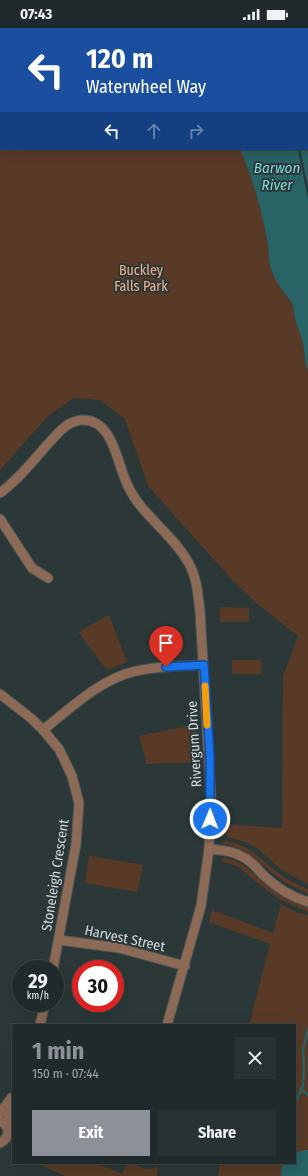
<!DOCTYPE html>
<html lang="en">
<head>
<meta charset="utf-8">
<style>
  :root { --surface:#212a2a; --page:#293232; --text:#f1f3f6; --muted:#a2a7a8; --line:#3e4647; --accent:#8c9099 }
  body { margin:0; font-family:"Fira Sans Condensed",sans-serif; background:var(--page); color:var(--text); height:100vh; display:flex; flex-direction:column; font-size:15px; white-space:nowrap }
  * { box-sizing:border-box; margin:0 }
  p { font-size:13px; color:var(--muted) }
  .icon { flex:none; width:22px; height:22px; fill:none; stroke:currentColor; stroke-width:2; stroke-linecap:round; stroke-linejoin:round }
  .map { position:relative; flex:1; overflow:hidden }
  .details { position:absolute; left:12px; top:996px; width:284px; height:140px; display:flex; flex-direction:column; background:var(--surface); border-radius:0px; box-shadow:0 4px 16px #0002,0 0 0 1px var(--line) }
  .details>* { flex:none }
  .banner { position:absolute; left:0px; top:0px; width:308px; height:122px; box-shadow:0 4px 16px #0002,0 0 0 1px var(--line); background:#1a4fa0; color:#fff; overflow:hidden }
  .speed { position:absolute; left:12px; top:932px; display:flex; gap:8px; font-size:20px; font-weight:700; text-align:center }
  .speed>* { display:grid; place-content:center; width:52px; height:52px; border-radius:50%; background:var(--surface); box-shadow:0 4px 16px #0002,0 0 0 1px var(--line); line-height:1 }
  .speed small { font-size:10px; font-weight:400 }
  .speed .limit { border:6px solid #d22; background:#fff; color:#111 }
  .pin { position:absolute; display:grid; place-items:center; width:34px; height:34px; color:#fff; margin:-41px -17px; border-radius:50% 50% 50% 0; rotate:-45deg; box-shadow:0 0 4px #0007 }
  .pin .icon { rotate:45deg }
  .me { position:absolute; width:44px; margin:-22px; rotate:1deg; stroke-linejoin:round; filter:drop-shadow(0 0 3px #0008) }
  .turn { display:flex; align-items:center; gap:14px; height:84px; padding:0 20px; font-size:18px }
  .turn .icon { width:52px; height:52px; stroke-width:2.5 }
  .turn b { display:block; font-size:28px; line-height:34px }
  .lanes { display:flex; align-items:center; height:38px; padding:0 20px; background:#0003; justify-content:center; gap:20px; direction:ltr }
  .lanes .off { opacity:.35 }
  .round { display:grid; place-items:center; flex:none; width:42px; height:42px; border-radius:0px; background:var(--page) }
  .head { display:flex; align-items:center; justify-content:space-between; height:68px; padding:0 20px }
  h1 { font-size:24px; font-weight:700; line-height:30px; color:var(--accent) }
  .button { display:flex; gap:8px; margin-top:auto; padding:8px 20px }
  .button a { flex:1; height:46px; border-radius:0px; background:var(--accent); color:#fff; font-size:16px; font-weight:700; line-height:46px; text-align:center }
  .button a+a { background:var(--page); color:var(--text) }
  .status { display:flex; justify-content:space-between; align-items:center; height:28px; padding:0 20px; background:var(--surface); direction:ltr }
  .status svg { height:11px; fill:currentColor }
  .map>svg:first-child { display:block }
  .green { fill:#593a27 }
  .water { fill:#286365 }
  .lines { fill:none; stroke-linecap:round; stroke-linejoin:round }
  .stream { stroke:#286365; stroke-width:2.5 }
  .minor-casing { stroke:#4a5556; stroke-width:11 }
  .minor { stroke:#8d6a56; stroke-width:9 }
  .route-casing { stroke:#114b97; stroke-width:10 }
  .route { stroke:#1a73e8; stroke-width:7 }
  .slow { stroke:#f59e0b; stroke-width:7 }
  .labels { text-anchor:middle; stroke-width:4; stroke-linejoin:round; paint-order:stroke }
  .park-label { font-size:14px; fill:#efaf89; stroke:#2c3838 }
  .street-label { font-size:14px; fill:#d4dbdc; stroke:#2c3838 }
  .water-label { font-size:15px; font-style:italic; fill:#79d9dc; stroke:#2c3838 }
</style>
</head>
<body>
<div class="status"><b>07:43</b><svg viewBox="0 0 49 12"><path d="M0 12V9h3v3zM5 12V6h3v6zM10 12V3h3v9zM15 12V0h3v12zM26 1h20v11H26zM47 4h2v5h-2z"/></svg></div>
<div class="map">
<svg width="308" height="1148" viewBox="0 0 308 1148">
  <rect width="100%" height="100%" fill="#2c3838"/>
  <g class="green">
    <path d="M0,0L195,1H1V121H240C253,152 263,186 268,218C269,224 268,231 270,237C272,249 285,267 293,276C293,290 299,302 303,315C305,325 304,334 308,343V856L283,843L257,820L246,814L228,809L225,806V796L282,800L283,648L298,608L256,575L234,554L148,458L125,391L100,372L74,370L49,387L0,442Z"/>
    <path d="M251,0H308V125L307,1Z"/>
    <path d="M220,579L249,580V594H220Z"/>
    <path d="M109,587L127,634L107,642L78,604Z"/>
    <path d="M232,632H261L262,646H232Z"/>
    <path d="M196,696L199,734L146,736V732L139,708Z"/>
    <path d="M226,813C246,816 258,828 273,841C283,849 295,856 308,861V866L284,854L244,823L222,815Z"/>
    <path d="M89,828L143,837L137,864L85,855Z"/>
    <path d="M222,830C240,830 249,843 262,853C276,864 291,874 308,879V884L279,871L256,854L239,839L224,834L221,831Z"/>
    <path d="M281,876L298,885L308,887V1148H218L220,1135H295V997H249L270,916L209,894L212,882L273,905Z"/>
    <path d="M37,1135H96L122,1146L127,1135C140,1135 143,1146 158,1138L157,1148H65Z"/>
  </g>
  <g class="water">
    <path d="M307,120L308,125V159L300,121Z"/>
    <path d="M240,121H298L308,172V343C304,334 305,325 303,315C299,302 293,290 293,276C285,267 272,249 270,237C268,231 269,224 268,218C263,185 253,152 240,121Z"/>
    <path d="M304,1122H308V1148H281L282,1138L285,1135H295V1125Z"/>
  </g>
  <g class="lines">
    <g class="stream">
      <path d="M301,1061L308,1067"/>
      <path d="M295,1076L303,1057L304,1039L303,1022L308,1001"/>
    </g>
    <defs>
      <g id="minor">
        <path d="M0,465C18,452 32,434 47,417C54,410 60,401 69,396C73,394 79,392 83,392C114,392 117,437 128,458C142,488 172,505 188,534C197,549 198,567 200,584L211,768L209,821L201,878L167,997"/>
        <path d="M0,491L32,540L48,550"/>
        <path d="M0,666L32,691L43,702L59,721L72,748L79,775L76,816L53,941"/>
        <path d="M43,702C71,680 100,651 136,643C158,638 181,638 203,637"/>
        <path d="M209,821C219,822 230,822 239,827C249,831 256,839 263,847C276,859 291,869 308,874"/>
        <path d="M59,912L119,920L185,938"/>
        <path d="M40,997L45,975"/>
        <path d="M0,1086L9,1073"/>
        <path d="M0,1093C11,1098 10,1110 0,1115"/>
        <path d="M7,1099L11,1070"/>
      </g>
    </defs>
    <use href="#minor" class="minor-casing"/>
    <use href="#minor" class="minor"/>
  </g>
  <g class="lines">
    <defs>
      <path id="route" d="M166,639L204,637L210,728V791"/>
    </defs>
    <use href="#route" class="route-casing"/>
    <use href="#route" class="route"/>
    <path class="slow" d="M205,658L207,697"/>
  </g>
  <g class="labels">
    <g class="park-label">
      <text x="141" y="247">Buckley<tspan x="141" dy="16">Falls Park</tspan></text>
    </g>
    <g class="street-label">
      <text transform="translate(194 716) rotate(-93)" y="5">Rivergum Drive</text>
      <text transform="translate(55 847) rotate(-81)" y="5">Stoneleigh Crescent</text>
      <text transform="translate(125 910) rotate(12)" y="5">Harvest Street</text>
    </g>
    <g class="water-label">
      <text x="277" y="145">Barwon<tspan x="277" dy="17">River</tspan></text>
    </g>
  </g>
</svg>
<div class="speed"><div>29<small>km/h</small></div><div class="limit">30</div></div>
<div class="pin" style="left:166px;top:639px;background:#d93025"><svg class="icon" aria-label="arrive" viewBox="0 0 24 24"><path d="M6 21V4h12l-3 4 3 4H6"/></svg></div>
<svg class="me" style="left:210px;top:791px" viewBox="-20 -20 40 40"><circle r="17" fill="#1a73e8" stroke="#fff" stroke-width="3"/><path d="M0-11L8 9 0 5-8 9z" fill="#fff"/></svg>
<div class="banner">
<div class="turn"><svg class="icon" aria-label="left" viewBox="0 0 24 24"><path d="M17 20v-9H6M10 6l-5 5 5 5"/></svg><div><b>120 m</b>Waterwheel Way</div></div>
<div class="lanes"><svg class="icon" aria-label="left" viewBox="0 0 24 24"><path d="M17 20v-9H6M10 6l-5 5 5 5"/></svg><svg class="icon off" aria-label="ahead" viewBox="0 0 24 24"><path d="M12 20V5M6 11l6-6 6 6"/></svg><svg class="icon off" aria-label="right" viewBox="0 0 24 24"><path d="M7 20v-9h11M14 6l5 5-5 5"/></svg></div>
</div>
<section class="details">
<div class="head"><div><h1>1 min</h1><p>150 m · 07:44</p></div><a class="round"><svg class="icon" aria-label="close" viewBox="0 0 24 24"><path d="M6 6l12 12M18 6L6 18"/></svg></a></div>
<div class="button"><a>Exit</a><a>Share</a></div>
</section>
</div>
</body>
</html>
